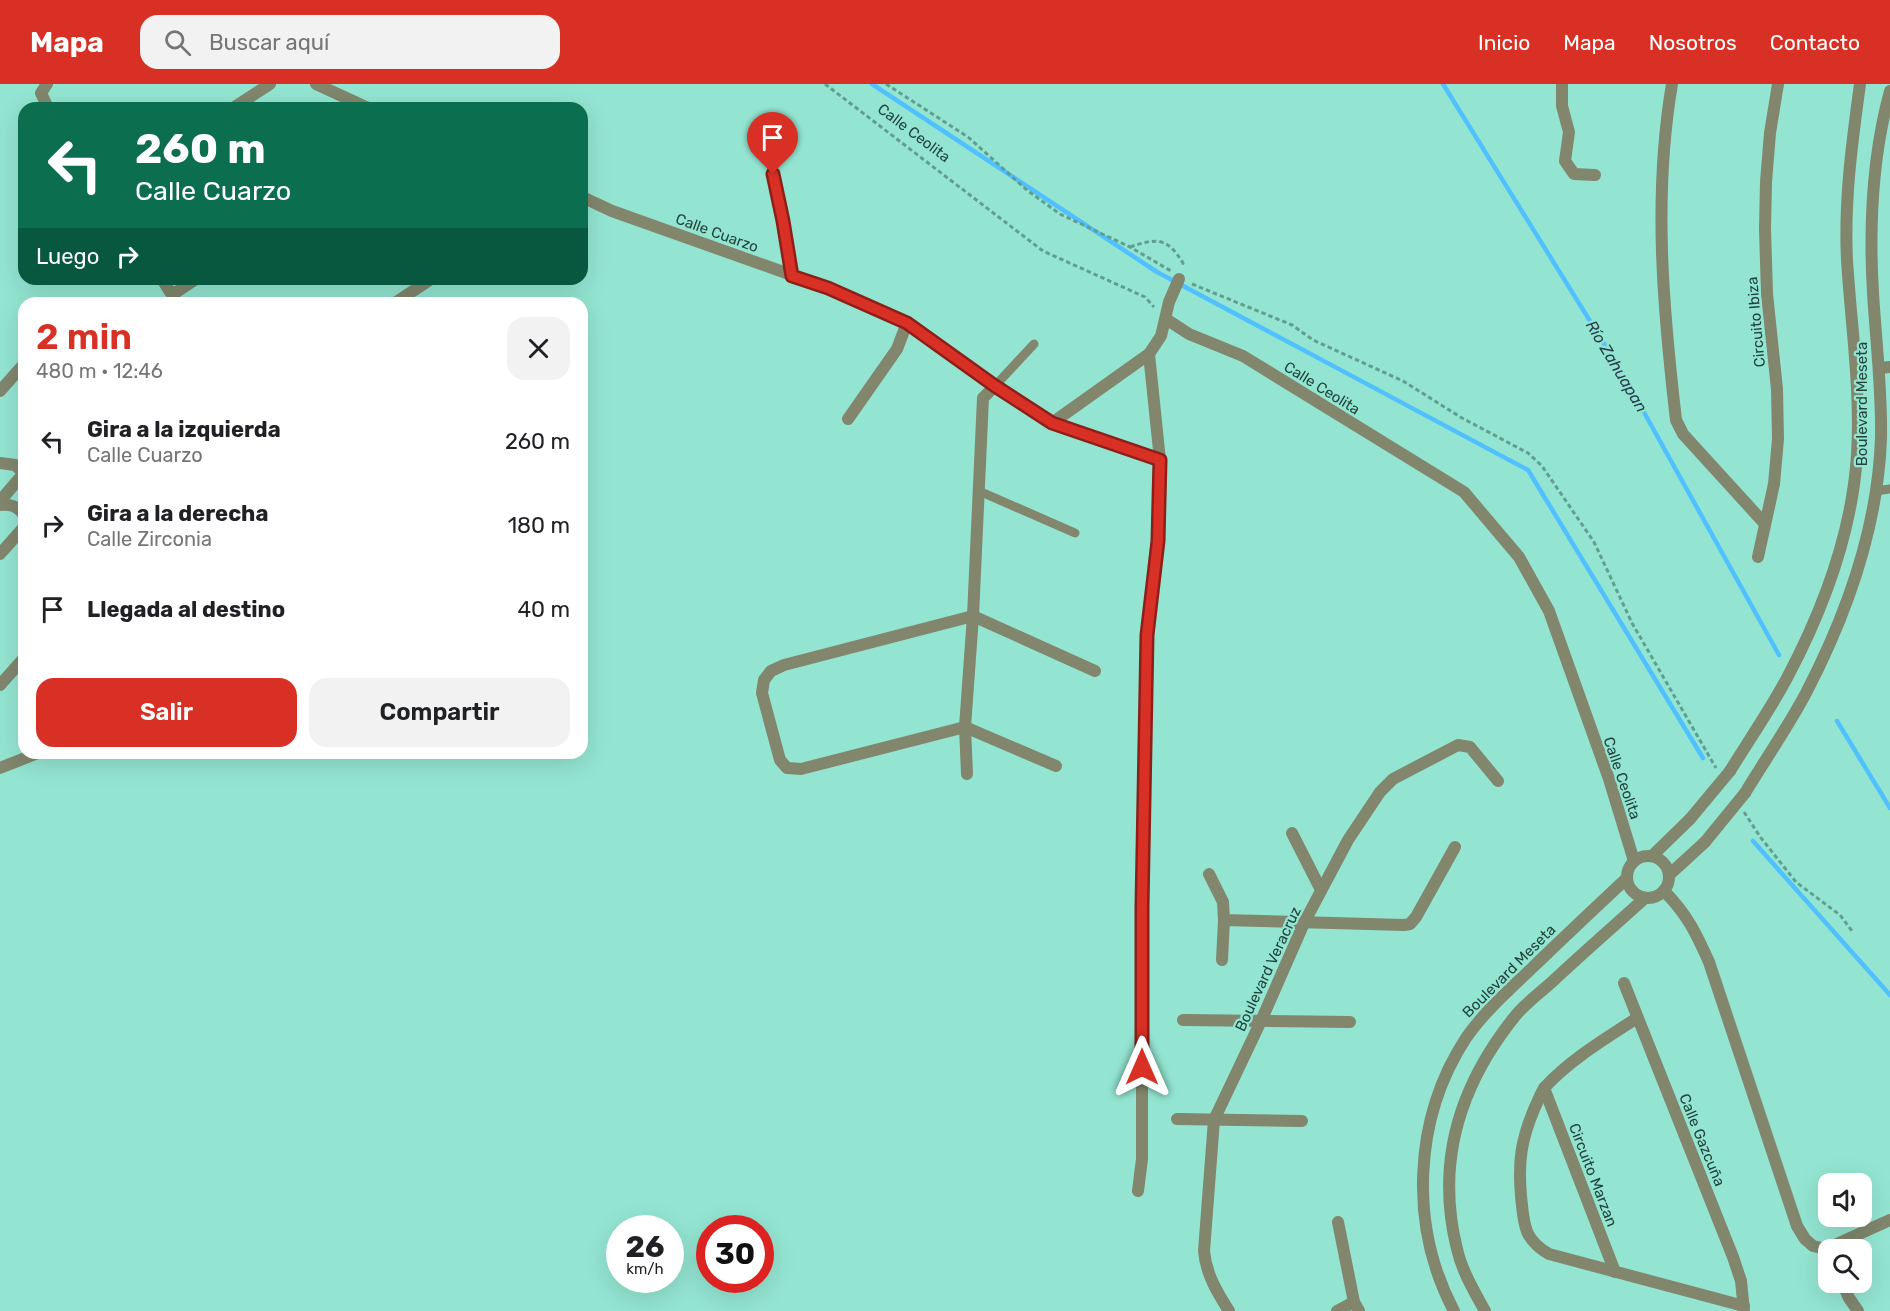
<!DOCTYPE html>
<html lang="es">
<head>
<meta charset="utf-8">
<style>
  :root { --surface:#fff; --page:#f2f2f2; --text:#202124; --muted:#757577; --accent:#d93025 }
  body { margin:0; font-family:Rubik,sans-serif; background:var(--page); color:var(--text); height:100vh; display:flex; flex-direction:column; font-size:22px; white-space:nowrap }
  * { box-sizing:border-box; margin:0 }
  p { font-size:20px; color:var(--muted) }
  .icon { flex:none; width:33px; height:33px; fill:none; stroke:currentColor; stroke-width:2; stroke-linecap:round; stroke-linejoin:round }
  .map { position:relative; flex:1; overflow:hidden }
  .details { position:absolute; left:18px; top:213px; width:570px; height:462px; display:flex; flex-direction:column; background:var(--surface); border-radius:18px; box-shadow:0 6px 24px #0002 }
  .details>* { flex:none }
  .guide { position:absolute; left:18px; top:18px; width:570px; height:183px; border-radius:18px; box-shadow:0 6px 24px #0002; background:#0b6e4f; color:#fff; overflow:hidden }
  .controls { position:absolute; left:1818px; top:1089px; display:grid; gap:12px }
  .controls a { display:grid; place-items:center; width:54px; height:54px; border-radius:12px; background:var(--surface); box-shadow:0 6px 24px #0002; font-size:30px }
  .speed { position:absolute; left:606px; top:1131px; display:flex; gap:12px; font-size:30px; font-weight:700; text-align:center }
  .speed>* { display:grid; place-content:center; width:78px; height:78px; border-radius:50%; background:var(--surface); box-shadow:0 6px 24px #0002; line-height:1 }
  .speed small { font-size:15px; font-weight:400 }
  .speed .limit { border:9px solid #d22; background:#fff; color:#111 }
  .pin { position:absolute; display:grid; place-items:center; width:51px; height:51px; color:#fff; margin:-62px -26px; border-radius:50% 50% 50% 0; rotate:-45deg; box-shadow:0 0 6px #0007 }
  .pin .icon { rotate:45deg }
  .me { position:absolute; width:66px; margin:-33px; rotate:0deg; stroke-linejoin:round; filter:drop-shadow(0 0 4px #0008) }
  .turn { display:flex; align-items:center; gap:21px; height:126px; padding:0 18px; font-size:27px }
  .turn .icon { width:78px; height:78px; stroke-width:2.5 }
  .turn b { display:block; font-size:42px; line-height:51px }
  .then { display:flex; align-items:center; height:57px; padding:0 18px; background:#0003; gap:12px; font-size:22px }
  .round { display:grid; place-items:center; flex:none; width:63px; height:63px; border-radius:18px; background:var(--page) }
  .headline { display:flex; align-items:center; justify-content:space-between; height:102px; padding:0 18px }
  h1 { font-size:36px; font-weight:600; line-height:45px; color:var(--accent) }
  .button { display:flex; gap:12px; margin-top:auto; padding:12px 18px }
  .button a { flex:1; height:69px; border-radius:18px; background:var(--accent); color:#fff; font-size:24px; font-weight:600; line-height:69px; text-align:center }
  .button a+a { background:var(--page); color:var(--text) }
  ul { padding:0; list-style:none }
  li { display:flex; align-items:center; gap:18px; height:84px; padding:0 18px }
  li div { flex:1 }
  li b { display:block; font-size:22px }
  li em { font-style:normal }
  header { display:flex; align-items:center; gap:36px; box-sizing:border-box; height:84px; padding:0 30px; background:var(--accent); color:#fff }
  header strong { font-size:28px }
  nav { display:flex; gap:33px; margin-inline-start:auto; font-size:21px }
  .search { width:420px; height:54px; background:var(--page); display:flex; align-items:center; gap:15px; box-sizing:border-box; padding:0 21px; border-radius:18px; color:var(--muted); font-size:22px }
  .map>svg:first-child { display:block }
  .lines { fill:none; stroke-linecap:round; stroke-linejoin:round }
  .stream { stroke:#51c0ff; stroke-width:4.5 }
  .path { stroke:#619e8f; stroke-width:3; stroke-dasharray:4.5 3; stroke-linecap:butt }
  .service { stroke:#81866d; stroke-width:9 }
  .minor { stroke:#81866d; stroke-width:12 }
  .tertiary { stroke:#81866d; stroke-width:12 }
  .tertiary-bridge { stroke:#81866d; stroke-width:12 }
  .route-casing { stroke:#8d1f18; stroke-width:15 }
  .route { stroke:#d93025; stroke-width:10 }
  .labels { text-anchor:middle; stroke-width:4.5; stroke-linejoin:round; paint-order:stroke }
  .street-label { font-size:15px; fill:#22443d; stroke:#93e5d1 }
  .water-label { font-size:16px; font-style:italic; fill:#263e4d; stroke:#93e5d1 }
</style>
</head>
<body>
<header>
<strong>Mapa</strong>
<div class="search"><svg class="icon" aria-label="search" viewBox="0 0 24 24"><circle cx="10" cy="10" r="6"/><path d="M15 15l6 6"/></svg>Buscar aquí</div>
<nav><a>Inicio</a><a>Mapa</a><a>Nosotros</a><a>Contacto</a></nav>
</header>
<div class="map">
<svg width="1890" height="1227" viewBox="0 0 1890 1227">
  <rect width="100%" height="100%" fill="#93e5d1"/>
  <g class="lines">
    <g class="stream">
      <path d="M872,0L1157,188L1528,386L1703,674"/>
      <path d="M1443,0L1621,287L1779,571"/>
      <path d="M1837,637L1890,724"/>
      <path d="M1753,757L1890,911"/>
    </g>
    <g class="path">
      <path d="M825,0L1043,167L1145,213L1154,223"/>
      <path d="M886,0L968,53L1028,107L1060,130L1130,163L1171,187"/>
      <path d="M1130,163C1157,154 1167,153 1183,179L1182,183"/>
      <path d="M1192,200L1292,241L1313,256L1403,297L1462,334L1528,369L1542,382L1594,458L1632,539L1716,684"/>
      <path d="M1744,728L1761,754L1796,798L1840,831L1852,847"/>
    </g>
    <g class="service">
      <path d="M768,67L783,137L792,192"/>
      <path d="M995,302L1034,260"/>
      <path d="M979,407L1075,449"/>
      <path d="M1876,407L1890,405"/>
    </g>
    <g class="minor">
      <path d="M47,0L41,9L48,24"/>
      <path d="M316,0L368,24"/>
      <path d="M1562,0V22L1569,48L1565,77L1574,90L1595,91"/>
      <path d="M1672,0C1653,112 1663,224 1676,336L1683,350L1765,440"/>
      <path d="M233,24L270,0"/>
      <path d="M582,113L612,127L828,204L907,239L995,302L1052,339L1160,376"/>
      <path d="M162,195L177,219"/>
      <path d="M172,211L196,195"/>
      <path d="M395,219L431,195"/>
      <path d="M1166,235L1189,250L1243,272L1464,408L1519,473L1549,527L1609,695L1634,777"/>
      <path d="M1879,284L1890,283"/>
      <path d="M0,307L24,280"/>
      <path d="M848,335L897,265L907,239"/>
      <path d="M1052,339L1149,270L1161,252L1169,218L1179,195"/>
      <path d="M0,379L15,381L24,389"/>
      <path d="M0,417L24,389"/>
      <path d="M0,421C11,420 17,422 24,431"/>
      <path d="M0,470L24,443"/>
      <path d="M1758,473L1774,400L1778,355L1777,305L1767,210L1765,145L1766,98L1770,49L1778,0"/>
      <path d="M0,601L24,574"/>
      <path d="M1056,682L965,643L801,685L787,684L780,676L762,609L764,596L771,587L784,581L973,532L1095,587"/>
      <path d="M0,684L38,669"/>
      <path d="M967,690L965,643L973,532L983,314L995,302"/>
      <path d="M1292,749L1321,806"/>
      <path d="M1209,790L1223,818L1224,836L1404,841L1410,840L1416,833L1455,763"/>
      <path d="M1664,807C1687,830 1696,849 1709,878L1797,1142L1805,1155L1813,1162L1826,1165L1890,1136"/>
      <path d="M1222,876L1224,836"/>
      <path d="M1624,899L1733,1173L1741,1197L1744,1227"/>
      <path d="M1637,934C1605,955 1571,975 1545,1003C1541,1008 1538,1017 1535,1023C1521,1056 1518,1077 1521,1112C1524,1140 1523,1155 1549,1170L1744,1222"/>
      <path d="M1183,936L1350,938"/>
      <path d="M1544,1004L1615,1188"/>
      <path d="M1177,1035L1302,1037"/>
      <path d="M1138,1107L1142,1075V822L1147,551L1158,457L1160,376L1149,270"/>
      <path d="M1338,1138L1354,1218L1359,1227"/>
      <path d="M1842,1198L1849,1214L1858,1227"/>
      <path d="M1229,1227C1217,1208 1206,1190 1204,1167L1214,1036L1261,937L1304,839L1348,756L1380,708L1393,695L1458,661L1470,663L1498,697"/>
      <path d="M1337,1227L1354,1218"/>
    </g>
    <g class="tertiary">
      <path d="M1730,687C1749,656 1770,626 1787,594C1823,526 1852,448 1857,371C1861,305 1851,241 1847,176C1844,117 1852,59 1860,0"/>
      <path d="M1745,709C1765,676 1788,643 1806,609C1847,530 1878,444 1881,354C1882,306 1876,258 1873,209C1869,142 1872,73 1890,7"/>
      <path d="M1652,772L1690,735"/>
      <circle cx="1648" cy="793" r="21"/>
      <path d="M1669,791L1705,758"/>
      <path d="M1454,1227C1409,1142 1413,1035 1466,954C1484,928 1508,907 1531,885C1563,854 1595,824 1627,794"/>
      <path d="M1485,1227C1474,1207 1462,1187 1457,1165C1435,1077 1460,1000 1516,931C1527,918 1541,908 1553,897C1583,869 1614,842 1645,814"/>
    </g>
    <g class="tertiary-bridge">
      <path d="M1690,735L1730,687"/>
      <path d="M1705,758L1745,709"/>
    </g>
  </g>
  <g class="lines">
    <defs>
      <path id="route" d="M773,90L783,137L792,192L828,204L907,239L995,302L1052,339L1160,376L1158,457L1147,551L1142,822V983"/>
    </defs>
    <use href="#route" class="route-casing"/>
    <use href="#route" class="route"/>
  </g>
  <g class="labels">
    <g class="street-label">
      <text transform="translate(914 49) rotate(37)" y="5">Calle Ceolita</text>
      <text transform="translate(717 149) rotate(20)" y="5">Calle Cuarzo</text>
      <text transform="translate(1756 238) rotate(-95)" y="5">Circuito Ibiza</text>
      <text transform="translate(1322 304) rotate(32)" y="5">Calle Ceolita</text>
      <text transform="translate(1862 320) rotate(-90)" y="5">Boulevard Meseta</text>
      <text transform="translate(1622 694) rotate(71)" y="5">Calle Ceolita</text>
      <text transform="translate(1268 885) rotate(-65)" y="5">Boulevard Veracruz</text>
      <text transform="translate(1509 887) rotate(-45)" y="5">Boulevard Meseta</text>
      <text transform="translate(1702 1056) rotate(68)" y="5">Calle Gazcuña</text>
      <text transform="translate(1593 1091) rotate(69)" y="5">Circuito Marzan</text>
    </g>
    <g class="water-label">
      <text transform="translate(1617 282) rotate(59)" y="6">Río Zahuapan</text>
    </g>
  </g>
</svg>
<div class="controls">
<a><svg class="icon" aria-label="sound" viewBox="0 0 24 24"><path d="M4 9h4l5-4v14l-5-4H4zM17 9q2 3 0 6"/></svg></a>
<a><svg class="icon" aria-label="search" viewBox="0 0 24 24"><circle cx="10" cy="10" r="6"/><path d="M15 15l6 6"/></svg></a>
</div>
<div class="speed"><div>26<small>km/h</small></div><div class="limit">30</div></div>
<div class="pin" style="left:773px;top:90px;background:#d93025"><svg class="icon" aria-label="arrive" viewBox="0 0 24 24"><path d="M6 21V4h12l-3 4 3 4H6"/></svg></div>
<svg class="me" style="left:1142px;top:983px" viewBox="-20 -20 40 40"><path d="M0-17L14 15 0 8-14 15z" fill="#d93025" stroke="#fff" stroke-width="4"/></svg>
<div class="guide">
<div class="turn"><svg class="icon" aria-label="left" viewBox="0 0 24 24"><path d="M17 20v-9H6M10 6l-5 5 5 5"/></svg><div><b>260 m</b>Calle Cuarzo</div></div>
<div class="then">Luego<svg class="icon" aria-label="right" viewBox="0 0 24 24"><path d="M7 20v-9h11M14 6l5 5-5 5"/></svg></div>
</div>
<section class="details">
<div class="headline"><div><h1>2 min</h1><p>480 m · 12:46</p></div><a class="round"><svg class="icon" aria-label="close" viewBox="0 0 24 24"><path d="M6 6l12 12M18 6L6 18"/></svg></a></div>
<ul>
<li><svg class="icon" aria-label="left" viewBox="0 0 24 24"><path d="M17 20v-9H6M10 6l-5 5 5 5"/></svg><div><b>Gira a la izquierda</b><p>Calle Cuarzo</p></div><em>260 m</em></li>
<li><svg class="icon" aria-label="right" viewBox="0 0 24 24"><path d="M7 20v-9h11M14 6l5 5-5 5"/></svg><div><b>Gira a la derecha</b><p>Calle Zirconia</p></div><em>180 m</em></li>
<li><svg class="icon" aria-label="arrive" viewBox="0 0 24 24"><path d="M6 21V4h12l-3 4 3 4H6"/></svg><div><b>Llegada al destino</b></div><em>40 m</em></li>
</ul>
<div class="button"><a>Salir</a><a>Compartir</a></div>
</section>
</div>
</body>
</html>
